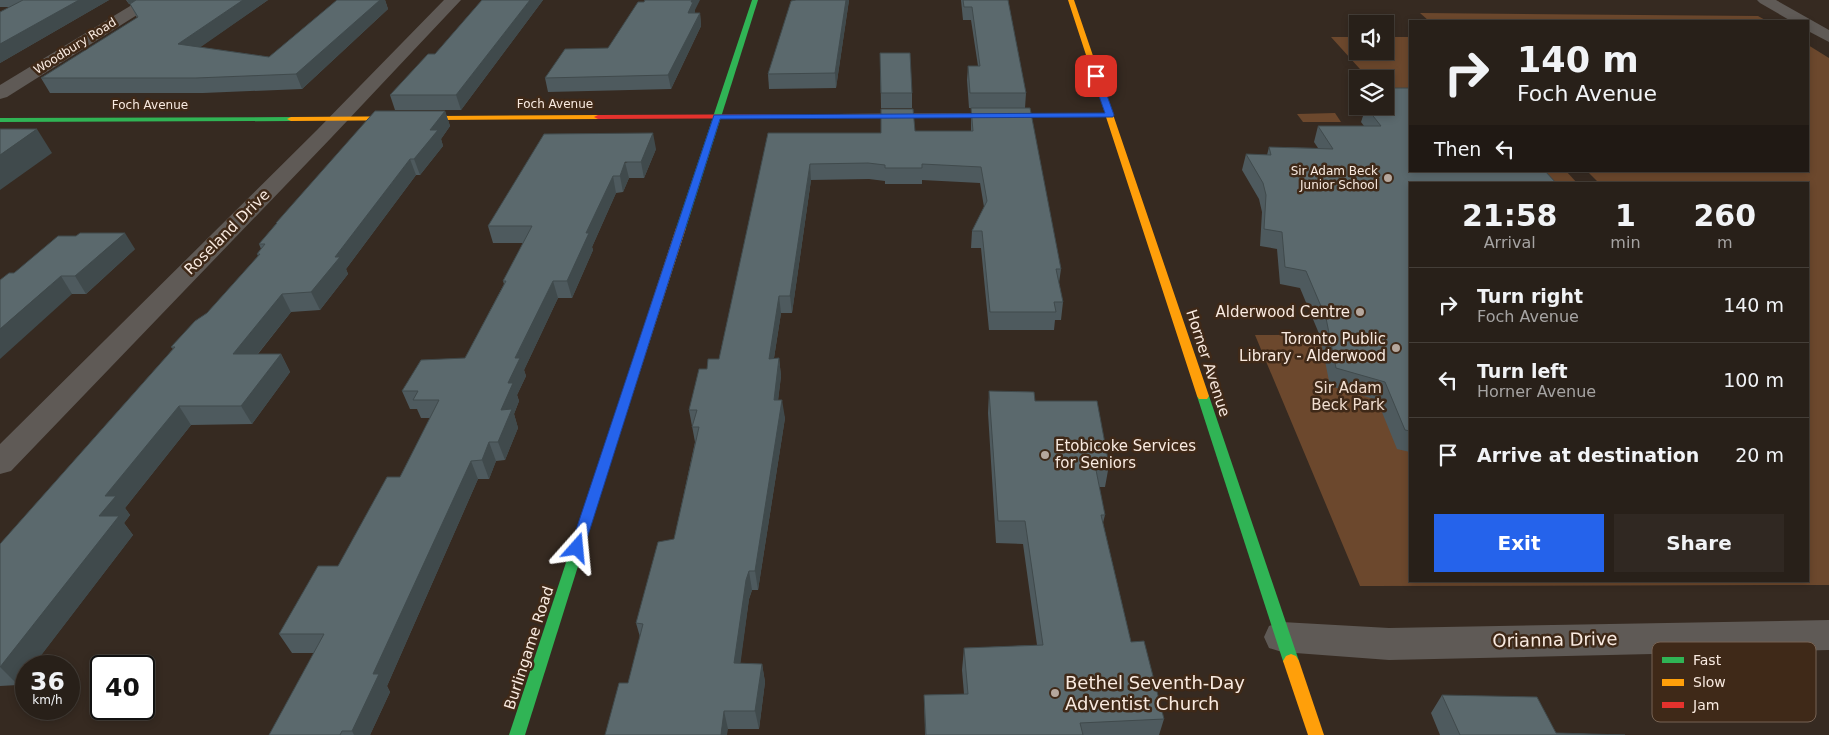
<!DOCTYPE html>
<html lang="en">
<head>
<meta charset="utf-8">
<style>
  :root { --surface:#282019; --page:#302822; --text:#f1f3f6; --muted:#a5a3a2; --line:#443e38; --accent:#2563eb }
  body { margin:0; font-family:"DejaVu Sans",sans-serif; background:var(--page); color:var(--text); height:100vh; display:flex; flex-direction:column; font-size:19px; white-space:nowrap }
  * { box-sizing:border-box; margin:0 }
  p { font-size:16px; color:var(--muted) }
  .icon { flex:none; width:28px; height:28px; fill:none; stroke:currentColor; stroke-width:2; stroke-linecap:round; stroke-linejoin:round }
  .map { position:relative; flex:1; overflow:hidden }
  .drawer { position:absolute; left:1409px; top:182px; width:400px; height:400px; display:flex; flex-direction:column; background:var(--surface); border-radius:0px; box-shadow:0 2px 8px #0003,0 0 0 1px var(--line) }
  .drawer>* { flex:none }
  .guide { position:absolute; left:1409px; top:20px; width:400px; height:152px; border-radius:0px; box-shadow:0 2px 8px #0003,0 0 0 1px var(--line); background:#282019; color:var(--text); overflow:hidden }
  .fabs { position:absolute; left:1349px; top:15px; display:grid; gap:10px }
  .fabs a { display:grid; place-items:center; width:45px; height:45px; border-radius:0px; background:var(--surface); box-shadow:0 2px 8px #0003,0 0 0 1px var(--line); font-size:25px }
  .speed { position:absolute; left:15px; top:655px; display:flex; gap:10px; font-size:25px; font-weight:700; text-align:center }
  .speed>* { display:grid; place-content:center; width:65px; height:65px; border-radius:50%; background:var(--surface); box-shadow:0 2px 8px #0003,0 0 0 1px var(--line); line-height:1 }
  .speed small { font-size:12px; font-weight:400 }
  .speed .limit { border:2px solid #111; border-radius:8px; background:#fff; color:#111 }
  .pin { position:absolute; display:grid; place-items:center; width:42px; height:42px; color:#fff; margin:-21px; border-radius:10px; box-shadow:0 2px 8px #0006 }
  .me { position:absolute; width:55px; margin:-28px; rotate:18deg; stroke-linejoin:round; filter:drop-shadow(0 0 4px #0008) }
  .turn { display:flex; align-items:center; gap:18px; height:105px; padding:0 25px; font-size:22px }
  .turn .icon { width:65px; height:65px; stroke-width:2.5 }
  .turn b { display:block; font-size:35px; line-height:42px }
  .then { display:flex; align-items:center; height:48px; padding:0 25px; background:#0003; gap:10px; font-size:19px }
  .eta { display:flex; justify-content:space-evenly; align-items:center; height:85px; text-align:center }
  .eta b { font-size:30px; font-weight:600; line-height:35px }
  .primary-button { display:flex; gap:10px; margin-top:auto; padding:10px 25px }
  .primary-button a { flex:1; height:58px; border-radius:0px; background:var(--accent); color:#fff; font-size:20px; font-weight:600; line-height:58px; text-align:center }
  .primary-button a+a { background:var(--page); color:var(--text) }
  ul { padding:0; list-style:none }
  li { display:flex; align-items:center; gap:15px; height:75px; padding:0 25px; border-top:1px solid var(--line) }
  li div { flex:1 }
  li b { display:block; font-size:19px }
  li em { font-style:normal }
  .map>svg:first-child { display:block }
  .green { fill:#6c482d }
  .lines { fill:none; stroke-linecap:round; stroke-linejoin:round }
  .street { fill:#5f5a56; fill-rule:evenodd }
  .fast { fill:#30b455; fill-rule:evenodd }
  .slow { fill:#ff9f0a; fill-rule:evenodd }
  .jam { fill:#e5322d; fill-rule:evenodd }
  .wall { fill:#4e5a5e }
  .shaded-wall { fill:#404a4c }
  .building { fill:#5b696d; stroke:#404a4c }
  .route { fill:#2563eb; stroke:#184099 }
  .poi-dot { fill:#b5a79d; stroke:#3f2918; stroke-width:2 }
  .labels { text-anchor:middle; stroke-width:5; stroke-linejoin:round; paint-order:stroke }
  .far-street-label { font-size:12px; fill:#f9eae0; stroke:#3f2918 }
  .far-poi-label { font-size:12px; fill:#f9eae0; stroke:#3f2918; text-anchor:end }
  .street-label { font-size:15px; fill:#f9eae0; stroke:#3f2918 }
  .poi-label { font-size:15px; fill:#f9eae0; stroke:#3f2918; text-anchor:end }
  .park-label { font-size:15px; fill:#f1ded0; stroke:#3f2918 }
  .near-street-label { font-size:18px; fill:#f9eae0; stroke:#3f2918 }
  .near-poi-label { font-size:18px; fill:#f9eae0; stroke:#3f2918; text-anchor:start }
  .key { fill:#3f2918; stroke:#776354; stroke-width:1 }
  .key-label { font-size:14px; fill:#f9eae0 }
</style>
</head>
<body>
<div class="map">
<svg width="1829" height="735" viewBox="0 0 1829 735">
  <rect width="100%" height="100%" fill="#362a21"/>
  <g class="green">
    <path d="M1420,13L1758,16L1767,21H1429Z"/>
    <path d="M1331,37H1357L1358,51H1385V37H1410V92H1385V79H1369Z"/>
    <path d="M1808,45L1829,58V585L1360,586L1255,335L1410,334V581H1808V184H1600L1587,171H1808Z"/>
    <path d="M1335,113L1341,122H1303L1297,114Z"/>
    <path d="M1530,171H1566L1578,184H1542Z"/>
  </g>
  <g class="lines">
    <g class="street">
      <path d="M140,0H159L156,3L7,97L0,99V85Z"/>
      <path d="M444,0H461L331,138L11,471L0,474V444L317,130Z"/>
      <path d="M1757,0H1776L1829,30V42L1808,31V21H1791L1760,3Z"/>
      <path d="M1829,620V650L1389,660L1282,652L1269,648L1264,637L1269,626L1282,622L1389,628Z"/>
    </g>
    <g class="fast">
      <path d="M752,0H758L686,228L684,230H678L676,228Z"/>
      <path d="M294,117L295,119L291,121L0,122V118Z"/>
      <path d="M1203,392L1209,396L1299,661L1296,666L1291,668L1286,666L1283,661L1197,396Z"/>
      <path d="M595,488L600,490L601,493L525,735H509L589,493L590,490Z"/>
    </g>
    <g class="slow">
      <path d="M1068,0H1074L1209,396L1207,399H1199L1197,396L1106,117L837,118L833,116L837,114L1105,113Z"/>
      <path d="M598,115H601V119L291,121L287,119L291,117Z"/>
      <path d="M681,225L686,228L601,493L600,496H590L589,493L676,228Z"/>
      <path d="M1291,654L1296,656L1299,661L1324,735H1308L1283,661L1286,656Z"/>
    </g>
    <path class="jam" d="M837,114H840V118L598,119L594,117L598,115Z"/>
  </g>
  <g class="wall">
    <path d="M0,0H109L0,63L8,7H0Z"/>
    <path d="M126,0H268L200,47L269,57L337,0H385L388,9L302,89L203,93H50L41,78L137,18L130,4H129Z"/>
    <path d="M482,0H543L461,110H395L390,95L435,54Z"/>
    <path d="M796,0H849L836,88L769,89L768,74Z"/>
    <path d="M961,0H1008L1026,93L1025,108H969L967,80L968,66H978L971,20H963Z"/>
    <path d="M644,2L695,10V13H700L701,26L671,89L548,92L545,78L608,48Z"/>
    <path d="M880,53L912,93V108H881Z"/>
    <path d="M1368,106H1385L1410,184V452L1397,449L1377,400L1330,386L1320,336L1300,288L1280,284L1277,249L1260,246L1262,212L1259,199L1242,170L1246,154L1267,155L1269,147L1318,148L1314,142L1318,126H1364L1361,122L1366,107H1368Z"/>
    <path d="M971,108L1061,269L1059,283L1063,302L1061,320H1055L1054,330H989L981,248H971L972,231L984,207L980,183L922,180V184H885V181L869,179L811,180L792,313H781L774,358H779L781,376L778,400L785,418L758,590H752L749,599L740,663L762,664L765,682L759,729H728L628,683L640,637L636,623L674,539L695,442L689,410L707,369L719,359L768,133H881L915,131H971Z"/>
    <path d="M445,111L450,126L441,139L443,146L420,175H416L346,269L348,274L320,310L291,312L258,354H281L290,372L252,424L191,425L125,508L130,515L124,523L133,535L18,685L0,686V544L173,349L171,347L207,313L258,256L257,254L261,249L259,244L276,224V223Z"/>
    <path d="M656,149L644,178H629L623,192L616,193L592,247L593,250L572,298H558L524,370L526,376L517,395L519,401L514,414L518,428L505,460L496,461L489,479H478L387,686L390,692L370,735H269L314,653H292L279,634L338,566L400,477L430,418H421L417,409H410L402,391L465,358L504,284L503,281L523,243H493L488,226Z"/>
    <path d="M135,249L86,294H72L14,273Z"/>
    <path d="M989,391L1035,401L1109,465L1105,487H1099L1105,515L1103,523L1131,642L1164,719L1159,735H925L924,695L964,694L962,670L964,648L1037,645L1023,544L996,543L988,413Z"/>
    <path d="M1442,695L1556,733L1625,735H1440L1431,713Z"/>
  </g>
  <g class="shaded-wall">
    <path d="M79,0H109L0,63V44Z"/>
    <path d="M127,0H137L129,4Z"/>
    <path d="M243,0H268L185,58L178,44Z"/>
    <path d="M380,0H385L388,9L302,89L296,74Z"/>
    <path d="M530,0H543L461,110L456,95Z"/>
    <path d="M692,0H700L695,10V15L688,13Z"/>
    <path d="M846,0H849L836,88L835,73Z"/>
    <path d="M700,13L701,26L671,89L668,75Z"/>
    <path d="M445,111L450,126L441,139L443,146L420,175L414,159L430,130Z"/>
    <path d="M37,129L52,153L0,190V155Z"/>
    <path d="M653,133L656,149L644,178L641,162Z"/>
    <path d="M410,159L416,175L346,269L348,274L320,310L311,292L335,257Z"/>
    <path d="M625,162L629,178L623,192L620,176Z"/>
    <path d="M810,164L811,180L792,313L790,296Z"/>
    <path d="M613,176L616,193L592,247L593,250L572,298L567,281L586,233Z"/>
    <path d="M125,233L135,249L86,294L75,276Z"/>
    <path d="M61,276L72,294L0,359V329Z"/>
    <path d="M553,281L558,298L524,370L526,376L517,395L519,401L514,414L518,428L505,460L498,442L501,410L515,358Z"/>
    <path d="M282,294L291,312L243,372L233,354Z"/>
    <path d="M779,296L781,313L771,377L769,359Z"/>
    <path d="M281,354L290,372L252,424L241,406Z"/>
    <path d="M779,358L781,376L776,418L774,400Z"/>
    <path d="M782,400L785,418L758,590L755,571Z"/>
    <path d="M179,406L191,425L125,508L130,515L124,523L133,535L33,666H26V675L18,685L0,667L99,516L105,496Z"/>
    <path d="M489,442L496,461L489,479L482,460Z"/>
    <path d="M471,461L478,479L387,686L390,692L370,735H354L352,731L373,674Z"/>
    <path d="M749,571L752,590L749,599L738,682L734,663L746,580Z"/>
    <path d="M762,664L765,682L759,729L755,711Z"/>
    <path d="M724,711L728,729L727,735H721Z"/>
  </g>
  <g class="building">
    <path d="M23,0H79L0,44V12Z"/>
    <path d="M136,0H243L178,44L269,57L337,0H380L296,74L196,78H41L138,17L130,4Z"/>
    <path d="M482,0H530L456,95H390L428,54H435Z"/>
    <path d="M645,0H692L691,2H693L688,13H700L668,75L545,78L565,49L608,48L638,2H644Z"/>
    <path d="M796,0H846L835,73L768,74L791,1Z"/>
    <path d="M963,0H1008L1026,93H970L968,66H980L972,7H964Z"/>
    <path d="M880,53H910L912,93H881Z"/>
    <path d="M1385,88H1410V171H1545L1557,184H1410V431L1405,430L1385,382L1336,368L1326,318L1306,271L1285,267L1282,232L1264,229L1266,195L1263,183L1246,154L1271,155L1269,147L1333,149L1318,126H1381L1366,107L1385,106Z"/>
    <path d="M971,108H1030L1061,269H1056L1063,302H1054L1056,312H990L982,231H972L987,201L981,167L922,164V168H885V165L868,163L810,164L790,296H779L769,359L779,358L774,400H782L755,571H749L746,580L734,663L762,664L755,711H724L721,735H605L619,683H628L643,624L636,623L658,542L674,539L699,427H692L697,410H689L699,369H707L708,359H719L768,133H881V109H913L915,131H973Z"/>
    <path d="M375,111H445L430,130H438L414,159H410L335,257H340L311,292L282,294L233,354H281L241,406H179L105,496H116L99,516H119L0,667V544L175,347H171L195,321L207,313L260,254H257L265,244H259L277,223H276Z"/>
    <path d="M0,129H37L0,155Z"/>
    <path d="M653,133L641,162H625L620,176H613L586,233H589L567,281H553L515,358H520L508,383H513L501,410L512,409L498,442H489L482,460L471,461L373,674H379L352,731H342L340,735H269L324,634H279L318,566H338L387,477H400L439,400H413L418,391H402L421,360L465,358L506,281H503L532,226H488L544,134Z"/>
    <path d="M80,233H125L75,276H61L0,329V280L9,273H14L58,236H76Z"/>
    <path d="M989,391L1034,392L1035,401H1097L1109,465H1095L1105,515H1101L1131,642L1144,641L1164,719L1080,723L1083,735H926L924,695L968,694L964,648L1043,645L1025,521H998Z"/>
    <path d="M1442,695L1537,697L1556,733L1625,735H1460Z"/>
  </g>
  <path class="route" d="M1093,74L1100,76L1114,115L1113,117L720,119L584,548L582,552L577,554L572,552L570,548L714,115L1105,113L1092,76Z"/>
  <g class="poi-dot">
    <circle cx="1388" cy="178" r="5"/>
    <circle cx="1360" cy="312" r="5"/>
    <circle cx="1396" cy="348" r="5"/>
    <circle cx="1045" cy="455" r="5"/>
    <circle cx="1055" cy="693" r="5"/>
  </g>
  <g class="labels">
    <g class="far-street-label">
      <text transform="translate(75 46) rotate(-32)" y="4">Woodbury Road</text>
      <text x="555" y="108">Foch Avenue</text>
      <text x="150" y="109">Foch Avenue</text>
    </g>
    <g class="far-poi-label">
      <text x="1378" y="175">Sir Adam Beck<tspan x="1378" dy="14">Junior School</tspan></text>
    </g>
    <g class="street-label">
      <text transform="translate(227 232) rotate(-45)" y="5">Roseland Drive</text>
      <text transform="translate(1208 363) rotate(72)" y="5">Horner Avenue</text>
      <text transform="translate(529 648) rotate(-72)" y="5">Burlingame Road</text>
    </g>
    <g class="poi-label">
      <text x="1350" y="317">Alderwood Centre</text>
      <text x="1386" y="344">Toronto Public<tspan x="1386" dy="17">Library - Alderwood</tspan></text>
      <text x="1055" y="451" text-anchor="start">Etobicoke Services<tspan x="1055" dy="17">for Seniors</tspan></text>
    </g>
    <g class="park-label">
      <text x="1348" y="393">Sir Adam<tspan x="1348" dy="17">Beck Park</tspan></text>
    </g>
    <g class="near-street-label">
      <text transform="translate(1555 640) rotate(-1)" y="6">Orianna Drive</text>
    </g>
    <g class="near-poi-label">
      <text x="1065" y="689">Bethel Seventh-Day<tspan x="1065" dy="21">Adventist Church</tspan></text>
    </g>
  </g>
  <rect x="1652" y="642" width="164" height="80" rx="8" class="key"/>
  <rect x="1662" y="657" width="22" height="6" fill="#30b455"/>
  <rect x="1662" y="679" width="22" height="7" fill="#ff9f0a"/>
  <rect x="1662" y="702" width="22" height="6" fill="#e5322d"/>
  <g class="key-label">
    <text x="1693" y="665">Fast</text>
    <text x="1693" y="687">Slow</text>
    <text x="1693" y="710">Jam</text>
  </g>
</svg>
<div class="fabs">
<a><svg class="icon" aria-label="sound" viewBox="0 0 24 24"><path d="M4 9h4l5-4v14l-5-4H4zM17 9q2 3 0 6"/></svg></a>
<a><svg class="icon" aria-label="layers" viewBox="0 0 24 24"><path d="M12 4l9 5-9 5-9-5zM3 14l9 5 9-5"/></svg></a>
</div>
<div class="speed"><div>36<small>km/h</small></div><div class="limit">40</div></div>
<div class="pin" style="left:1096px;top:76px;background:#d93025"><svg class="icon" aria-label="arrive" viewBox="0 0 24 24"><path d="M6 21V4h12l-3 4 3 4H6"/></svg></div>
<svg class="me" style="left:577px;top:548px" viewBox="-20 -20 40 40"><path d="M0-17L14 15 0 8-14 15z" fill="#2563eb" stroke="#fff" stroke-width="4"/></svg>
<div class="guide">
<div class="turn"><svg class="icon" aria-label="right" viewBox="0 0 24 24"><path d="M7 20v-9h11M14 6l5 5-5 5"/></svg><div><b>140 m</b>Foch Avenue</div></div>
<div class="then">Then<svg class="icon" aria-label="left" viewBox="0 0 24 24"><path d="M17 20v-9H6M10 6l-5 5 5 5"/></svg></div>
</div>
<section class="drawer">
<div class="eta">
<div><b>21:58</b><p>Arrival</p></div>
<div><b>1</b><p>min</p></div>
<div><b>260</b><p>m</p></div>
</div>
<ul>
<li><svg class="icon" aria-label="right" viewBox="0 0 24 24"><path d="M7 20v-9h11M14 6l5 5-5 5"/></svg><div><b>Turn right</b><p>Foch Avenue</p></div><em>140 m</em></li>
<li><svg class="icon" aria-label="left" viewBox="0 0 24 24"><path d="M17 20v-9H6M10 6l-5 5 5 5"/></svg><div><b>Turn left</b><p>Horner Avenue</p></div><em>100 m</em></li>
<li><svg class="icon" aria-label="arrive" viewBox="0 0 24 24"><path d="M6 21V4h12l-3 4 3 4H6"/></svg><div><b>Arrive at destination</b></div><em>20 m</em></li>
</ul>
<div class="primary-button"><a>Exit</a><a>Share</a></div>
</section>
</div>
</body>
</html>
